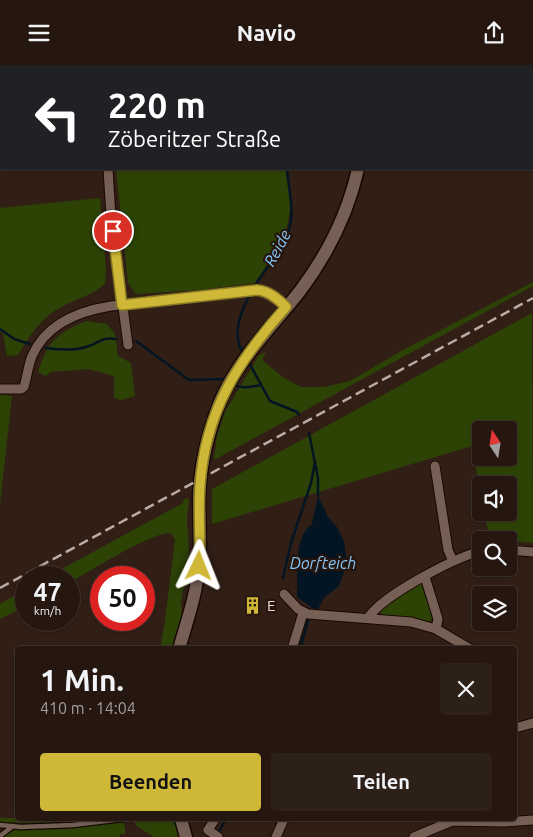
<!DOCTYPE html>
<html lang="de">
<head>
<meta charset="utf-8">
<style>
  :root { --surface:#251710; --page:#2d2019; --text:#f1f3f6; --muted:#a39f9f; --line:#423630; --accent:#cfb837 }
  body { margin:0; font-family:Ubuntu,sans-serif; background:var(--page); color:var(--text); height:100vh; display:flex; flex-direction:column; font-size:19px; white-space:nowrap }
  * { box-sizing:border-box; margin:0 }
  p { font-size:16px; color:var(--muted) }
  .icon { flex:none; width:28px; height:28px; fill:none; stroke:currentColor; stroke-width:2; stroke-linecap:round; stroke-linejoin:round }
  .map { position:relative; flex:1; overflow:hidden }
  .panel { position:absolute; left:15px; top:581px; width:502px; height:175px; display:flex; flex-direction:column; background:var(--surface); border-radius:5px; box-shadow:0 1px 4px #0004,0 0 0 1px var(--line) }
  .panel>* { flex:none }
  .top-card { position:absolute; left:0px; top:0px; width:534px; height:105px; box-shadow:0 1px 4px #0004,0 0 0 1px var(--line); background:#202124; color:#fff; overflow:hidden }
  .needle { width:32px; rotate:348deg }
  .buttons { position:absolute; left:472px; top:356px; display:grid; gap:10px }
  .buttons a { display:grid; place-items:center; width:45px; height:45px; border-radius:5px; background:var(--surface); box-shadow:0 1px 4px #0004,0 0 0 1px var(--line); font-size:25px }
  .speed { position:absolute; left:15px; top:501px; display:flex; gap:10px; font-size:25px; font-weight:700; text-align:center }
  .speed>* { display:grid; place-content:center; width:65px; height:65px; border-radius:50%; background:var(--surface); box-shadow:0 1px 4px #0004,0 0 0 1px var(--line); line-height:1 }
  .speed small { font-size:12px; font-weight:400 }
  .speed .limit { border:8px solid #d22; background:#fff; color:#111 }
  .pin { position:absolute; display:grid; place-items:center; width:42px; height:42px; color:#fff; margin:-21px; border:2px solid #fff; border-radius:50%; box-shadow:0 1px 5px #0007 }
  .me { position:absolute; width:55px; margin:-28px; rotate:2deg; stroke-linejoin:round; filter:drop-shadow(0 0 4px #0008) }
  .turn { display:flex; align-items:center; gap:18px; height:105px; padding:0 25px; font-size:22px }
  .turn .icon { width:65px; height:65px; stroke-width:2.5 }
  .turn b { display:block; font-size:35px; line-height:42px }
  .round { display:grid; place-items:center; flex:none; width:52px; height:52px; border-radius:5px; background:var(--page) }
  .overview { display:flex; align-items:center; justify-content:space-between; height:85px; padding:0 25px }
  h1 { font-size:30px; font-weight:700; line-height:38px }
  .primary-button { display:flex; gap:10px; margin-top:auto; padding:10px 25px }
  .primary-button a { flex:1; height:58px; border-radius:5px; background:var(--accent); color:#111; font-size:20px; font-weight:700; line-height:58px; text-align:center }
  .primary-button a+a { background:var(--page); color:var(--text) }
  header { display:flex; justify-content:space-between; align-items:center; height:65px; padding:0 25px; background:var(--surface); font-size:22px; font-weight:700 }
  .map>svg:first-child { display:block }
  .green { fill:#2d4306; fill-rule:evenodd }
  .water { fill:#031522 }
  .lines { fill:none; stroke-linecap:round; stroke-linejoin:round }
  .stream { stroke:#031522; stroke-width:2.5 }
  .lane-casing { stroke:#180803; stroke-width:7 }
  .street-casing { stroke:#180803; stroke-width:11 }
  .secondary-casing { stroke:#180803; stroke-width:15 }
  .lane { stroke:#766056; stroke-width:4.5 }
  .street { stroke:#766056; stroke-width:9 }
  .secondary { stroke:#766056; stroke-width:12 }
  .rail { stroke:#baaba5; stroke-width:2.5; stroke-dasharray:10 5; stroke-linecap:butt }
  .route-casing { stroke:#877824; stroke-width:12 }
  .route { stroke:#cfb837; stroke-width:9 }
  .labels { text-anchor:middle; stroke-width:4.5; stroke-linejoin:round; paint-order:stroke }
  .poi-label { font-size:15px; fill:#ecdfd9; stroke:#27150d; text-anchor:start }
  .water-label { font-size:16px; font-style:italic; fill:#84c7f8; stroke:#27150d }
</style>
</head>
<body>
<header><svg class="icon" aria-label="menu" viewBox="0 0 24 24"><path d="M4 6h16M4 12h16M4 18h16"/></svg>Navio<svg class="icon" aria-label="share" viewBox="0 0 24 24"><path d="M12 15V3M7 8l5-5 5 5M5 13v7h14v-7"/></svg></header>
<div class="map">
<svg width="533" height="772" viewBox="0 0 533 772">
  <rect width="100%" height="100%" fill="#311f16"/>
  <g class="green">
    <path d="M116,104H286L291,139L285,172L255,218L199,225L136,229L128,218Z"/>
    <path d="M100,133L106,204L105,219C92,230 77,234 63,241C40,253 31,269 18,290L7,291L3,268L0,267V143Z"/>
    <path d="M533,217V221L214,395L217,371L225,347L259,290L266,287L262,295L284,313L301,322H324L350,316L403,285Z"/>
    <path d="M532,248L533,478L509,476V475H490L484,448H509V420H481V431L472,381L212,459V424ZM481,365H509V392H481Z"/>
    <path d="M86,256L107,259L115,269L118,291L131,298L135,331L122,335L114,333V311L88,304L51,307L46,311L38,307C48,276 56,269 86,256Z"/>
    <path d="M0,330L12,331L0,439Z"/>
    <path d="M187,433L189,435L187,454L189,485L186,510L181,536L182,555L174,584H160L165,556L175,475L171,468C151,467 89,507 69,518V512H47L183,438L184,434Z"/>
    <path d="M423,517L433,548L431,556L426,557L416,553L381,550V546L396,534Z"/>
    <path d="M26,524V541L0,554V539Z"/>
    <path d="M0,753L98,754C66,758 33,760 0,757Z"/>
    <path d="M135,754H174L182,772H154L135,760Z"/>
    <path d="M119,756C126,758 125,762 125,769H120V772H2C19,758 46,764 67,763C84,762 102,759 119,756Z"/>
  </g>
  <path class="water" d="M318,431L328,452L337,462L344,476L347,498L339,521L324,533L318,544L312,543L297,532C298,511 293,472 312,459Z"/>
  <g class="lines">
    <g class="stream">
      <path d="M305,1L306,0"/>
      <path d="M253,224C265,202 288,181 291,155C293,138 288,121 287,104"/>
      <path d="M0,264L14,274L30,279"/>
      <path d="M136,276L189,315L222,314L226,316"/>
      <path d="M46,283C60,285 73,286 86,282C100,278 99,272 116,274"/>
      <path d="M244,289C242,286 239,282 239,279C234,262 243,243 250,229"/>
      <path d="M248,296L270,336L297,347L299,350"/>
      <path d="M234,320C242,324 251,322 260,320"/>
      <path d="M309,368L318,413V431"/>
      <path d="M283,513L291,478L311,418L315,397"/>
      <path d="M300,584L309,552"/>
      <path d="M217,770L226,754"/>
    </g>
    <defs>
      <g id="lane">
        <path d="M0,760L21,762L73,760L122,754"/>
        <path d="M0,771L13,761"/>
      </g>
      <g id="street">
        <path d="M96,0V1"/>
        <path d="M202,0L203,1"/>
        <path d="M251,1V0"/>
        <path d="M108,104L111,151L128,280"/>
        <path d="M0,324H21L24,322C27,312 28,301 32,291C46,259 79,246 111,241L257,225C269,226 278,234 286,242"/>
        <path d="M435,401L448,485L453,496"/>
        <path d="M509,485L533,487"/>
        <path d="M425,512L438,554L436,564"/>
        <path d="M284,529L298,544L308,549L411,557L436,564L470,584"/>
        <path d="M368,553C383,530 454,493 481,486"/>
        <path d="M292,584L303,548"/>
        <path d="M515,663L533,658"/>
        <path d="M215,754L208,765L218,772"/>
        <path d="M276,772L284,754"/>
        <path d="M414,772L452,756L504,757L533,755"/>
      </g>
      <g id="secondary">
        <path d="M367,0V1"/>
        <path d="M179,584C187,556 197,528 199,499C201,477 199,454 199,431C200,400 208,369 219,339C237,295 271,263 300,226C327,190 348,148 358,104"/>
        <path d="M181,754L186,772"/>
      </g>
    </defs>
    <use href="#lane" class="lane-casing"/>
    <use href="#street" class="street-casing"/>
    <use href="#secondary" class="secondary-casing"/>
    <use href="#lane" class="lane"/>
    <use href="#street" class="street"/>
    <use href="#secondary" class="secondary"/>
    <path class="rail" d="M0,523L533,233"/>
  </g>
  <g class="lines">
    <defs>
      <path id="route" d="M113,166L122,240L257,225C269,226 278,234 286,242C238,296 205,346 200,421C198,448 201,475 199,501"/>
    </defs>
    <use href="#route" class="route-casing"/>
    <use href="#route" class="route"/>
  </g>
  <defs>
    <symbol id="building-bare" viewBox="-9 -9 18 18"><path d="M-4-6H4V6H1V3H-1V6H-4ZM-2.5-4.3h1.7v1.8h-1.7ZM.8-4.3h1.7v1.8H.8ZM-2.5-1h1.7V.8h-1.7ZM.8-1h1.7V.8H.8Z" fill="#cfb837" stroke="#27150d" stroke-width="2.5" paint-order="stroke"/></symbol>
  </defs>
  <g fill-rule="evenodd">
    <use href="#building-bare" x="240" y="528" width="25" height="25"/>
  </g>
  <g class="labels">
    <g class="poi-label">
      <text x="267" y="546">E</text>
    </g>
    <g class="water-label">
      <text transform="translate(277 183) rotate(-62)" y="6">Reide</text>
      <text x="323" y="504">Dorfteich</text>
    </g>
  </g>
</svg>
<div class="buttons">
<a><svg class="needle" viewBox="-14 -14 28 28"><path d="M0-13l5 13h-10z" fill="#e53935"/><path d="M0 13l5-13h-10z" fill="#a39f9f"/></svg></a>
<a><svg class="icon" aria-label="sound" viewBox="0 0 24 24"><path d="M4 9h4l5-4v14l-5-4H4zM17 9q2 3 0 6"/></svg></a>
<a><svg class="icon" aria-label="search" viewBox="0 0 24 24"><circle cx="10" cy="10" r="6"/><path d="M15 15l6 6"/></svg></a>
<a><svg class="icon" aria-label="layers" viewBox="0 0 24 24"><path d="M12 4l9 5-9 5-9-5zM3 14l9 5 9-5"/></svg></a>
</div>
<div class="speed"><div>47<small>km/h</small></div><div class="limit">50</div></div>
<div class="pin" style="left:113px;top:166px;background:#d93025"><svg class="icon" aria-label="arrive" viewBox="0 0 24 24"><path d="M6 21V4h12l-3 4 3 4H6"/></svg></div>
<svg class="me" style="left:199px;top:501px" viewBox="-20 -20 40 40"><path d="M0-17L14 15 0 8-14 15z" fill="#cfb837" stroke="#fff" stroke-width="4"/></svg>
<div class="top-card">
<div class="turn"><svg class="icon" aria-label="left" viewBox="0 0 24 24"><path d="M17 20v-9H6M10 6l-5 5 5 5"/></svg><div><b>220 m</b>Zöberitzer Straße</div></div>
</div>
<section class="panel">
<div class="overview"><div><h1>1 Min.</h1><p>410 m · 14:04</p></div><a class="round"><svg class="icon" aria-label="close" viewBox="0 0 24 24"><path d="M6 6l12 12M18 6L6 18"/></svg></a></div>
<div class="primary-button"><a>Beenden</a><a>Teilen</a></div>
</section>
</div>
</body>
</html>
